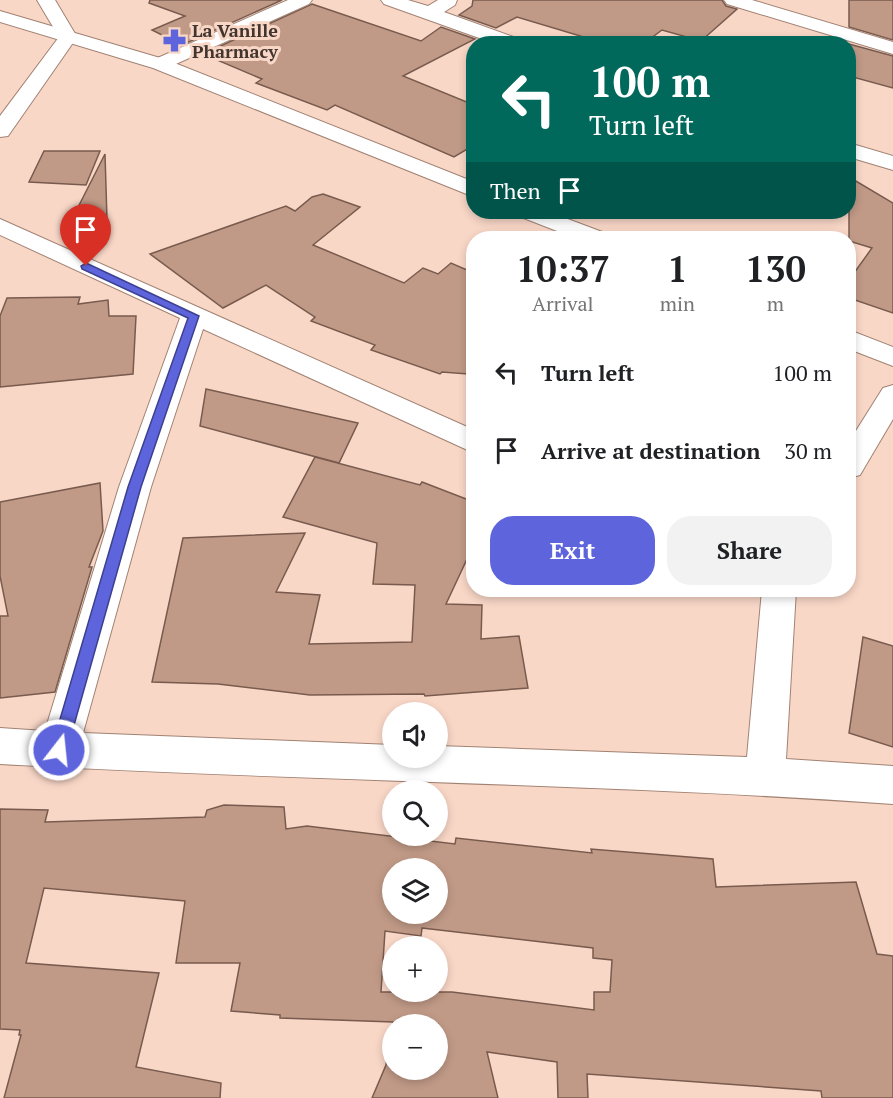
<!DOCTYPE html>
<html lang="en">
<head>
<meta charset="utf-8">
<style>
  :root { --surface:#fff; --page:#f2f2f2; --text:#202124; --muted:#757577; --accent:#5d64dc }
  body { margin:0; font-family:"PT Serif",serif; background:var(--page); color:var(--text); height:100vh; display:flex; flex-direction:column; font-size:22px; white-space:nowrap }
  * { box-sizing:border-box; margin:0 }
  p { font-size:20px; color:var(--muted) }
  .icon { flex:none; width:33px; height:33px; fill:none; stroke:currentColor; stroke-width:2; stroke-linecap:round; stroke-linejoin:round }
  .map { position:relative; flex:1; overflow:hidden }
  .panel { position:absolute; left:466px; top:231px; width:390px; height:366px; display:flex; flex-direction:column; background:var(--surface); border-radius:24px; box-shadow:0 3px 9px #0003 }
  .panel>* { flex:none }
  .banner { position:absolute; left:466px; top:36px; width:390px; height:183px; border-radius:24px; box-shadow:0 3px 9px #0003; background:#00695c; color:#fff; overflow:hidden }
  .fabs { position:absolute; left:382px; top:702px; display:grid; gap:12px }
  .fabs a { display:grid; place-items:center; width:66px; height:66px; border-radius:50%; background:var(--surface); box-shadow:0 3px 9px #0003; font-size:30px }
  .pin { position:absolute; display:grid; place-items:center; width:51px; height:51px; color:#fff; margin:-62px -26px; border-radius:50% 50% 50% 0; rotate:-45deg; box-shadow:0 0 6px #0007 }
  .pin .icon { rotate:45deg }
  .me { position:absolute; width:66px; margin:-33px; rotate:16deg; stroke-linejoin:round; filter:drop-shadow(0 0 4px #0008) }
  .turn { display:flex; align-items:center; gap:21px; height:126px; padding:0 24px; font-size:27px }
  .turn .icon { width:78px; height:78px; stroke-width:2.5 }
  .turn b { display:block; font-size:42px; line-height:51px }
  .then { display:flex; align-items:center; height:57px; padding:0 24px; background:#0003; gap:12px; font-size:22px }
  .eta { display:flex; justify-content:space-evenly; align-items:center; height:102px; text-align:center }
  .eta b { font-size:36px; font-weight:600; line-height:42px }
  .button { display:flex; gap:12px; margin-top:auto; padding:12px 24px }
  .button a { flex:1; height:69px; border-radius:24px; background:var(--accent); color:#fff; font-size:24px; font-weight:600; line-height:69px; text-align:center }
  .button a+a { background:var(--page); color:var(--text) }
  ul { padding:0; list-style:none }
  li { display:flex; align-items:center; gap:18px; height:78px; padding:0 24px }
  li div { flex:1 }
  li b { display:block; font-size:22px }
  li em { font-style:normal }
  .map>svg:first-child { display:block }
  .building { fill:#c19a87; stroke:#785b4e; stroke-width:1.5; fill-rule:evenodd }
  .lines { fill:none; stroke-linecap:round; stroke-linejoin:round }
  .street-casing { stroke:#a18273; stroke-width:2 }
  .secondary-casing { stroke:#a18273; stroke-width:2 }
  .street { fill:#fff; fill-rule:evenodd }
  .secondary { fill:#fff; fill-rule:evenodd }
  .route { fill:#5d64dc; stroke:#3c418f; stroke-width:1.5 }
  .labels { text-anchor:middle; stroke-width:6; stroke-linejoin:round; paint-order:stroke }
  .far-poi-label { font-size:18px; font-weight:bold; fill:#42352e; stroke:#f9d7c7; text-anchor:start }
</style>
</head>
<body>
<div class="map">
<svg width="893" height="1098" viewBox="0 0 893 1098">
  <rect width="100%" height="100%" fill="#f9d7c7"/>
  <g class="building">
    <path d="M150,0H282L182,45L152,30L185,16L149,3Z"/>
    <path d="M473,0H722L726,6L737,9L701,41L662,30L643,44H607L517,17L496,28L459,15L472,6Z"/>
    <path d="M849,0H893V40L849,27Z"/>
    <path d="M312,4L421,41L441,27L475,39L403,76L474,105V145L454,157L335,105L327,110L256,83L262,79L203,54Z"/>
    <path d="M849,44L893,56V88L849,76Z"/>
    <path d="M44,151H100L86,185L29,182Z"/>
    <path d="M105,154L107,220L100,234L65,233Z"/>
    <path d="M849,177L893,203V313L849,298V280L872,248L849,241Z"/>
    <path d="M323,194L360,207L313,245L404,283L423,268L438,274L451,263L474,273V346L468,374L442,372L440,374L371,350L375,345L311,321L315,317L266,285L223,308L150,254L286,206L295,211L312,197Z"/>
    <path d="M80,297L78,304L108,300L109,316H136L133,374L0,387V316L7,298Z"/>
    <path d="M206,389L358,423L339,463L200,426Z"/>
    <path d="M315,457L420,485L422,482L474,502V544L446,604L482,605L481,639L519,636L528,688L425,696L424,694L310,695L218,684L152,682L183,538L305,533L276,592L320,595L309,644L412,642L415,585L373,584L377,543L283,517Z"/>
    <path d="M100,483L103,531L89,567H92L55,692L0,698V616H8L0,576V502Z"/>
    <path d="M863,637L893,646V747L849,733Z"/>
    <path d="M224,805L284,807L286,829L307,826L455,844L456,838L592,853L591,849L713,859L716,887L856,882L877,954L893,956V1098H822L821,1091L587,1074L588,1098H558L557,1062L487,1052L498,1098H372L386,1065L393,1022L280,1018V1015L231,1011L240,963H176L185,901L44,888L26,963L159,973L136,1067L221,1083L220,1098H4L21,1035H19L20,1030L0,1029V809L48,810L45,822L205,817L207,810ZM393,868H438V914H393ZM422,928L593,948V958L612,960L610,992H594V1010L452,992H381L385,931L421,936ZM393,1024H438V1070H393Z"/>
  </g>
  <g class="lines">
    <defs>
      <g id="street">
        <path d="M37,0H55L77,37L8,136L0,137V116L59,37Z"/>
        <path d="M288,0H312L309,4L167,68H153L150,64L153,60Z"/>
        <path d="M381,0H408L428,6L438,0H457L455,5L444,12L522,40L524,44H496L384,4Z"/>
        <path d="M724,0H752L893,42V54L727,4Z"/>
        <path d="M849,143L893,156V170L849,157Z"/>
        <path d="M0,219L474,430V453L203,329L151,487L83,733L393,745V758H438V746L747,757L762,590H796L786,759L893,766V804C596,783 297,781 0,764V728L45,731L119,487L180,318L0,235Z"/>
        <path d="M893,385V419L860,475L849,478V442L883,388Z"/>
      </g>
      <g id="secondary">
        <path d="M0,11L167,60L474,182V197L153,68L0,22Z"/>
        <path d="M518,212H549L605,233L608,238H575L521,217Z"/>
        <path d="M849,330L893,347V366L849,349Z"/>
      </g>
    </defs>
    <use href="#street" class="street-casing"/>
    <use href="#secondary" class="secondary-casing"/>
    <use href="#street" class="street"/>
    <use href="#secondary" class="secondary"/>
  </g>
  <path class="route" d="M86,263L199,316L141,487L67,750L65,755L59,757L53,755L51,750L128,487L188,318L82,269L81,266Z"/>
  <defs>
    <symbol id="pharmacy-bare" viewBox="-9 -9 18 18"><path d="M-2-6h4v4h4v4h-4v4h-4v-4h-4v-4h4Z" fill="#5d64dc" stroke="#f9d7c7" stroke-width="2.5" paint-order="stroke"/></symbol>
  </defs>
  <g fill-rule="evenodd">
    <use href="#pharmacy-bare" x="158" y="24" width="33" height="33"/>
  </g>
  <g class="labels">
    <g class="far-poi-label">
      <text x="192" y="37">La Vanille<tspan x="192" dy="21">Pharmacy</tspan></text>
    </g>
  </g>
</svg>
<div class="fabs">
<a><svg class="icon" aria-label="sound" viewBox="0 0 24 24"><path d="M4 9h4l5-4v14l-5-4H4zM17 9q2 3 0 6"/></svg></a>
<a><svg class="icon" aria-label="search" viewBox="0 0 24 24"><circle cx="10" cy="10" r="6"/><path d="M15 15l6 6"/></svg></a>
<a><svg class="icon" aria-label="layers" viewBox="0 0 24 24"><path d="M12 4l9 5-9 5-9-5zM3 14l9 5 9-5"/></svg></a>
<a>+</a>
<a>−</a>
</div>
<div class="pin" style="left:86px;top:266px;background:#d93025"><svg class="icon" aria-label="arrive" viewBox="0 0 24 24"><path d="M6 21V4h12l-3 4 3 4H6"/></svg></div>
<svg class="me" style="left:59px;top:750px" viewBox="-20 -20 40 40"><circle r="17" fill="#5d64dc" stroke="#fff" stroke-width="3"/><path d="M0-11L8 9 0 5-8 9z" fill="#fff"/></svg>
<div class="banner">
<div class="turn"><svg class="icon" aria-label="left" viewBox="0 0 24 24"><path d="M17 20v-9H6M10 6l-5 5 5 5"/></svg><div><b>100 m</b>Turn left</div></div>
<div class="then">Then<svg class="icon" aria-label="arrive" viewBox="0 0 24 24"><path d="M6 21V4h12l-3 4 3 4H6"/></svg></div>
</div>
<section class="panel">
<div class="eta">
<div><b>10:37</b><p>Arrival</p></div>
<div><b>1</b><p>min</p></div>
<div><b>130</b><p>m</p></div>
</div>
<ul>
<li><svg class="icon" aria-label="left" viewBox="0 0 24 24"><path d="M17 20v-9H6M10 6l-5 5 5 5"/></svg><div><b>Turn left</b></div><em>100 m</em></li>
<li><svg class="icon" aria-label="arrive" viewBox="0 0 24 24"><path d="M6 21V4h12l-3 4 3 4H6"/></svg><div><b>Arrive at destination</b></div><em>30 m</em></li>
</ul>
<div class="button"><a>Exit</a><a>Share</a></div>
</section>
</div>
</body>
</html>
